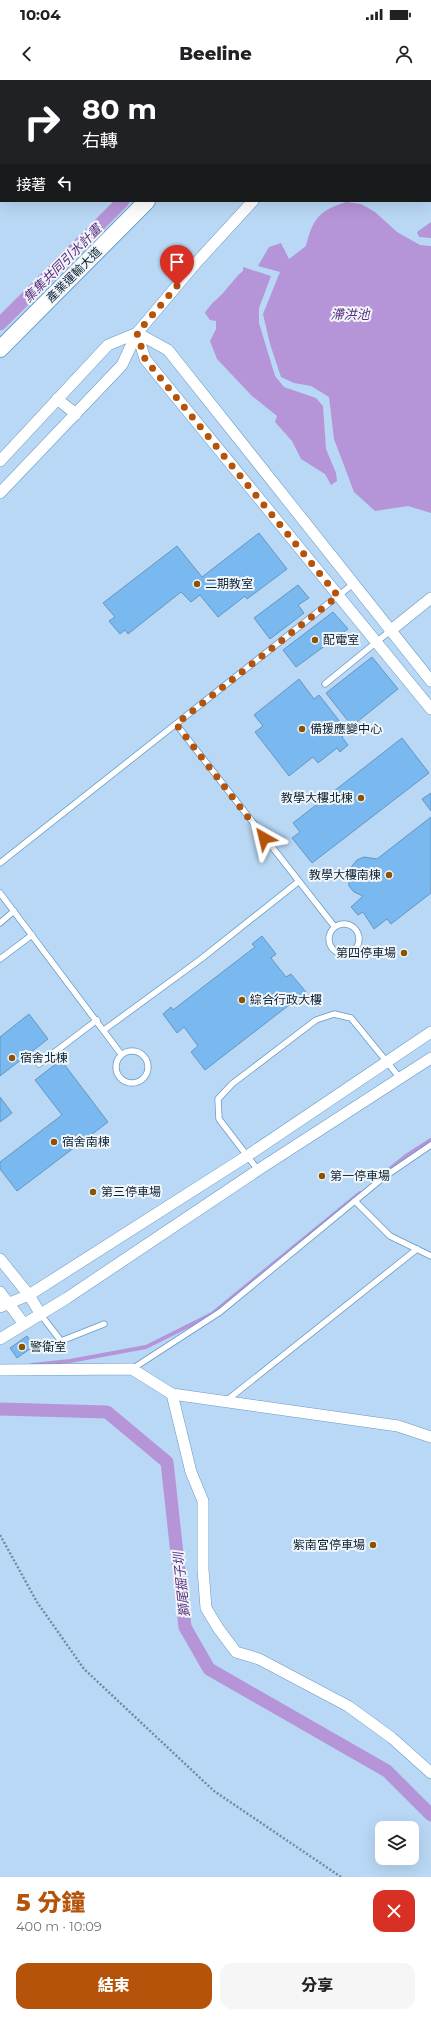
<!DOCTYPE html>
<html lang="zh-TW">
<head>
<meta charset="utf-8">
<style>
  :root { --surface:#fff; --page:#f6f6f6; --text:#202124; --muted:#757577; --accent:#b45309 }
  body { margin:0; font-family:Montserrat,"Noto Sans TC",sans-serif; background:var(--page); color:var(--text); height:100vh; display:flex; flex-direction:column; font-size:15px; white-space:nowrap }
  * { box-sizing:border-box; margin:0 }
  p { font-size:13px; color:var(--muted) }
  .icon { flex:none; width:22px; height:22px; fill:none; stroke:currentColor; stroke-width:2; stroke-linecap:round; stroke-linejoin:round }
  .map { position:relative; height:1797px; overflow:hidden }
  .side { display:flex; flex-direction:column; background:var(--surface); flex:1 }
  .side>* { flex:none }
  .banner { position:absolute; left:0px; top:0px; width:431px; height:122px; box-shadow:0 4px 16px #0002; background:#202124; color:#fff; overflow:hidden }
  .controls { position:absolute; left:375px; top:1741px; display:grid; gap:8px }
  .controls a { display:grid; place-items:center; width:44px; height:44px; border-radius:8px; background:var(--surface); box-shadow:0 4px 16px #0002; font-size:20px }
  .pin { position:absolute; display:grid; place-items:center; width:34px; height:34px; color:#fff; margin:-41px -17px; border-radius:50% 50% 50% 0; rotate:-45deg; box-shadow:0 0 4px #0007 }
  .pin .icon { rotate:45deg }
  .me { position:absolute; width:44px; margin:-22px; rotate:323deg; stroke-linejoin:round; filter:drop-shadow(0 0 3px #0008) }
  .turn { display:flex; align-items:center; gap:14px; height:84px; padding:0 16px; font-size:18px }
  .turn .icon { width:52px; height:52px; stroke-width:2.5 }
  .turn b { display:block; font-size:28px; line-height:34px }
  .then { display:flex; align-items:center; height:38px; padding:0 16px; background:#0003; gap:8px; font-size:15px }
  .round { display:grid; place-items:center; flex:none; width:42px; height:42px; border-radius:12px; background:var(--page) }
  .headline { display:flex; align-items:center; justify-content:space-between; height:68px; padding:0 16px }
  h1 { font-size:24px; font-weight:800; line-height:30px; color:var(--accent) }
  .cta { display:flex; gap:8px; margin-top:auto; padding:8px 16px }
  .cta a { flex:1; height:46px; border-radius:12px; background:var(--accent); color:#fff; font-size:16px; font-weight:800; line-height:46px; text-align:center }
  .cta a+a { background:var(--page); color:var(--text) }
  .status { display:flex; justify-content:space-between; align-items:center; height:28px; padding:0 20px; background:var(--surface); direction:ltr }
  .status svg { height:11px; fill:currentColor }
  header { display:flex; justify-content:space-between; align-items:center; height:52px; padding:0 16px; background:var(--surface); font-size:18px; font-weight:800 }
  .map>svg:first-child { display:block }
  .green { fill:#dea6b0 }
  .water { fill:#b694d8 }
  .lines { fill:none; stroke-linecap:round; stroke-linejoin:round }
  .stream { stroke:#b694d8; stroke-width:4 }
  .canal { stroke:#b694d8; stroke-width:13 }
  .building { fill:#7ab8f0; stroke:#6496c3 }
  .lane-casing { stroke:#6799c7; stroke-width:7 }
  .street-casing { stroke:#6799c7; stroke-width:12 }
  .secondary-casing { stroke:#6799c7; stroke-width:18 }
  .path { stroke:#718ba3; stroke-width:2.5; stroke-dasharray:2 2; stroke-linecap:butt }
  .lane { stroke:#fff; stroke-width:5.5 }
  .street { stroke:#fff; stroke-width:11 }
  .secondary { stroke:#fff; stroke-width:16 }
  .route { stroke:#b45309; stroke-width:7; stroke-dasharray:0 12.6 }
  .poi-dot { fill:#8b5405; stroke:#f0f5fa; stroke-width:1.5 }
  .labels { text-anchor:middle; stroke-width:4; stroke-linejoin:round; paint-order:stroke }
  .street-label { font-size:12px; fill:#0c2032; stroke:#f0f5fa }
  .poi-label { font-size:12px; fill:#0c2032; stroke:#f0f5fa; text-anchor:start }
  .water-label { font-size:13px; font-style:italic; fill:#592c7c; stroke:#f0f5fa }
</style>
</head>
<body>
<div class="status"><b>10:04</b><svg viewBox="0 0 49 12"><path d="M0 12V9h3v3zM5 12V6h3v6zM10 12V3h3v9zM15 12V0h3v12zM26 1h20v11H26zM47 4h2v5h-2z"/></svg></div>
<header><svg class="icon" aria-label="back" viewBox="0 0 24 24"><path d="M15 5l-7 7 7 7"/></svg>Beeline<svg class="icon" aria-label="person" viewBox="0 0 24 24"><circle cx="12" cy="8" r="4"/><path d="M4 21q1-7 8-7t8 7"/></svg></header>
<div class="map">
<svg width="431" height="1797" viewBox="0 0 431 1797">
  <rect width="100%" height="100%" fill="#b9d8f5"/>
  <path class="green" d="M413,0H431L430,119V1H412Z"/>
  <g class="water">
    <path d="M346,122L361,124L375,132L397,152L420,165L431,166V433L408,426L375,431L354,412L334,359L329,317L311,306L294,303L281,297L270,264L263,234L280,192L258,186L269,167L281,163L289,179L306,166C313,138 319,131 346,122Z"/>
    <path d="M431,142V158L419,157L417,152Z"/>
    <path d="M243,187L271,196L259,228V243L275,296L284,307L316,318L323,326L326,369L336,393L337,401L331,405L325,394L301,379L292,361L275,342L277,336L252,316L217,279L210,261L216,249V241L210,240L205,233C211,222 221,217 228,207C234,201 236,196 243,191Z"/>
  </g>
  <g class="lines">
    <g class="stream">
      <path d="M380,1097L406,1076L431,1060"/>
      <path d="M32,1285L70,1281L146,1267L212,1234L360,1113"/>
    </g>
    <g class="canal">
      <path d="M243,1L244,0"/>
      <path d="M0,244L123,121"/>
      <path d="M0,1329L107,1332L167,1382L185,1547L209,1589L387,1691L431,1735"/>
    </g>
  </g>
  <g class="building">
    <path d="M431,6V48L430,47Z"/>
    <path d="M259,453L287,489L247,519L245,516L218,537L200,515L191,522L181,512L128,554L125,550L120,554L109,541L115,537L103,523L177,466L202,497Z"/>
    <path d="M298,505L309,518L298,525L304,533L270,559L254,538Z"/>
    <path d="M333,532L348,549L296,587L283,570Z"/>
    <path d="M372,577L398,609L352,646L326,613Z"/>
    <path d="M299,599L314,619L319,615L348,652L342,657L348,665L340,672L337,668L318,683L313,677L289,696L255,652L263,646L254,635Z"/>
    <path d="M402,658L429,693L312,783L292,758L300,752L293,743Z"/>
    <path d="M431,713V731L422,719Z"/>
    <path d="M431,737V813L391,844L387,839L374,849L363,832L358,835L351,827L363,816L354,812L349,806L348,791L357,780L364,777L377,779Z"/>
    <path d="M262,856L276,874L271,878L286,897L291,894L306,912L205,990L191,972L198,966L184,947L177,953L163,934L171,927L173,930L255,867L252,864Z"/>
    <path d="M29,934L48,959L0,996V957Z"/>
    <path d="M61,980L108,1042L17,1111L0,1089V1082L62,1035L35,1000Z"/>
    <path d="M0,1017L12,1033L0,1042Z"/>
    <path d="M27,1256L34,1266L17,1278L10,1268Z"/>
  </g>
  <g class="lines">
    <defs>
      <g id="lane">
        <path d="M325,604L390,551"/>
        <path d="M176,644L334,846"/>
        <path d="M0,783L353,504"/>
        <path d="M0,813L121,974"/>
        <path d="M0,843L14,831"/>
        <circle cx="344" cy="859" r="15"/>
        <path d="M0,879L32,855"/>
        <path d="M104,950L201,879L298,802"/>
        <circle cx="132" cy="987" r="16"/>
        <path d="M39,984L97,940"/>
        <path d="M258,1090L219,1039L218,1019L232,1004L316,940L334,934L351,938L400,998"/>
        <path d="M355,1121L390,1156L431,1176"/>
        <path d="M41,1235L61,1261L104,1244"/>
        <path d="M132,1289L220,1232L384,1097L431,1065"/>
        <path d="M226,1321L417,1169"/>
      </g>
      <g id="street">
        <path d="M391,1L392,0"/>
        <path d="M137,253L145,279L431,629"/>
        <path d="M137,253L168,270L431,601"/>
        <path d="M57,319L76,334"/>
        <path d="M0,381L108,265L137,253"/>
        <path d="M0,413L122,285L137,253L197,182L253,121"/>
        <path d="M390,551L431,518"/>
        <path d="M0,1179L29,1215L41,1235"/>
        <path d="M0,1212L24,1244"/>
        <path d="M0,1227L29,1215L247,1076L431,952"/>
        <path d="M0,1259L67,1218L258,1090L431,978"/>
        <path d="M0,1290L132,1289L172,1314L191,1392L203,1421V1489L206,1528L218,1548L236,1572L259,1579L348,1626L392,1658L431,1693"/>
        <path d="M172,1314L398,1346L431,1357"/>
      </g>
      <g id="secondary">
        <path d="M267,1L268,0"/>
        <path d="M0,269L147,121"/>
      </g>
    </defs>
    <use href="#lane" class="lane-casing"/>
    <use href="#street" class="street-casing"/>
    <use href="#secondary" class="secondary-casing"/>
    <path class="path" d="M0,1455L37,1522L84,1589L214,1711L341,1797"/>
    <use href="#lane" class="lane"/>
    <use href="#street" class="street"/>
    <use href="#secondary" class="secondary"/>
  </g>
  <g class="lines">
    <path class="route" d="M177,206L137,253L145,279L338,516L176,644L264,758"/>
  </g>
  <g class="poi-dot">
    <circle cx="197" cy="504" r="4"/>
    <circle cx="315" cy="560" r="4"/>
    <circle cx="302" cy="649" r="4"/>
    <circle cx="361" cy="718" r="4"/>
    <circle cx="389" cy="795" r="4"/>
    <circle cx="404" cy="873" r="4"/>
    <circle cx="242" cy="920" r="4"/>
    <circle cx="12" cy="978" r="4"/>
    <circle cx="54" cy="1062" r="4"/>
    <circle cx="322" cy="1096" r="4"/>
    <circle cx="93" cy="1112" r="4"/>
    <circle cx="22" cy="1267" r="4"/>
    <circle cx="373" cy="1465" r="4"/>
  </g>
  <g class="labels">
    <g class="street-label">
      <text transform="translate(74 195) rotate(-45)" y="4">產業運輸大道</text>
    </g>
    <g class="poi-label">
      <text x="205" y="508">二期教室</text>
      <text x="323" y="564">配電室</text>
      <text x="310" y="653">備援應變中心</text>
      <text x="353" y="722" text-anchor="end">教學大樓北棟</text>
      <text x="381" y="799" text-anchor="end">教學大樓南棟</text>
      <text x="396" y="877" text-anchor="end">第四停車場</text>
      <text x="250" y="924">綜合行政大樓</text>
      <text x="20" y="982">宿舍北棟</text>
      <text x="62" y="1066">宿舍南棟</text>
      <text x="330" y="1100">第一停車場</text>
      <text x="101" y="1116">第三停車場</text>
      <text x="30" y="1271">警衛室</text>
      <text x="365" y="1469" text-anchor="end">紫南宮停車場</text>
    </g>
    <g class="water-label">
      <text transform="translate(62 183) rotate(-45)" y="5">集集共同引水計畫</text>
      <text x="350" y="239">滯洪池</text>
      <text transform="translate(181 1505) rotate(-96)" y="5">獅尾掘子圳</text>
    </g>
  </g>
</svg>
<div class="controls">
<a><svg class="icon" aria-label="layers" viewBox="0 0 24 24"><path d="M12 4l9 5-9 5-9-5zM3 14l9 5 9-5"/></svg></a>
</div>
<div class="pin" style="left:177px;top:206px;background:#d93025"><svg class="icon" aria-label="arrive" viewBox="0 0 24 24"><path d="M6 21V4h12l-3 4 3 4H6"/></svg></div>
<svg class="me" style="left:264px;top:758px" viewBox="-20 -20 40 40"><path d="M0-17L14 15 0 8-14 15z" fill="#b45309" stroke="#fff" stroke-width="4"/></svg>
<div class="banner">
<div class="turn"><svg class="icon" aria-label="right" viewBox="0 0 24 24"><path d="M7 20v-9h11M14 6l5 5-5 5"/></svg><div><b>80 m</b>右轉</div></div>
<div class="then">接著<svg class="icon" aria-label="left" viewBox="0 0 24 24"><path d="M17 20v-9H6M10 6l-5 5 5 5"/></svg></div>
</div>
</div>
<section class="side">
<div class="headline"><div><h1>5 分鐘</h1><p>400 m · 10:09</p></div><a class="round" style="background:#d93025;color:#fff"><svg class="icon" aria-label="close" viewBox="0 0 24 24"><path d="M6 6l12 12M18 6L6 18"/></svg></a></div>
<div class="cta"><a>結束</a><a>分享</a></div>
</section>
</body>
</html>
